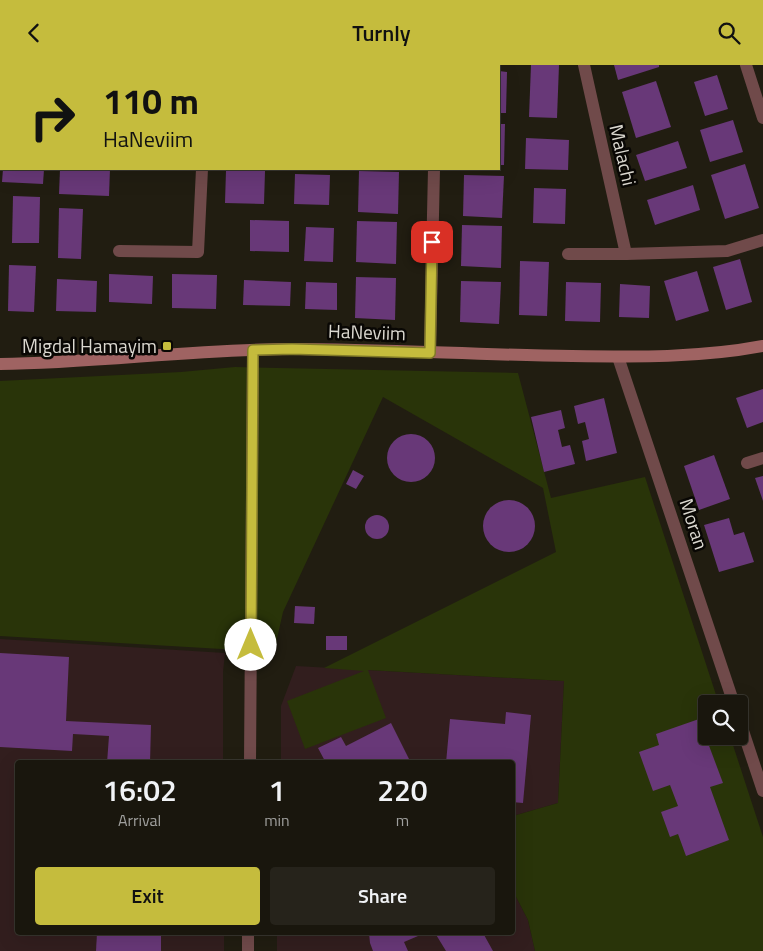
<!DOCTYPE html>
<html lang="en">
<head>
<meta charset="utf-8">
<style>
  :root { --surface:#19160d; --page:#26231b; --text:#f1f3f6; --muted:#9f9f9d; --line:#37352e; --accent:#c5bc3d }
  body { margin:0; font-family:"Titillium Web",sans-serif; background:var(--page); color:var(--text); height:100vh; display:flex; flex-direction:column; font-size:19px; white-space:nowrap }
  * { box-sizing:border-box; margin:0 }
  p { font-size:16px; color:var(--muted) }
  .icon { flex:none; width:28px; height:28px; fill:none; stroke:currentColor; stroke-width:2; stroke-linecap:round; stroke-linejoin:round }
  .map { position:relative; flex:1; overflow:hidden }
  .panel { position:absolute; left:15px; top:695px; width:500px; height:175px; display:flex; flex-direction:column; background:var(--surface); border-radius:5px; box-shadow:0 5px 20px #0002,0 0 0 1px var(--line) }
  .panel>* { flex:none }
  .guide { position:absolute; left:0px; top:0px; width:500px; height:105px; box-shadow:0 5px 20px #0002,0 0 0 1px var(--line); background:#c5bc3d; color:#111; overflow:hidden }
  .fabs { position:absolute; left:698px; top:630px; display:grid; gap:10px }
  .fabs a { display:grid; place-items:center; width:50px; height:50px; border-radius:5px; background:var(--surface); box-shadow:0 5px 20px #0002,0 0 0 1px var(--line); font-size:25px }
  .pin { position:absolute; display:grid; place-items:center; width:42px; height:42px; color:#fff; margin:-21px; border-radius:10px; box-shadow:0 2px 8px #0006 }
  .me { position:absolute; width:55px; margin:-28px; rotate:0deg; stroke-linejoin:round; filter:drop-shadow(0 0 4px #0008) }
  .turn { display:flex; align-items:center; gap:18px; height:105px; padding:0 20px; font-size:22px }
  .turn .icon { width:65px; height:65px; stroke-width:2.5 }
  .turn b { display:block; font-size:35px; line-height:42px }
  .eta { display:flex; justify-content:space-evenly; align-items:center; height:85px; text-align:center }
  .eta b { font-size:30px; font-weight:600; line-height:35px }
  .button { display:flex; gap:10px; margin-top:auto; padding:10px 20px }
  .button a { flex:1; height:58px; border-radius:5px; background:var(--accent); color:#111; font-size:20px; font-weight:600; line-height:58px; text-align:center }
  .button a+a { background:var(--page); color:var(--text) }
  header { display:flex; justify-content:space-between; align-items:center; height:65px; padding:0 20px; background:var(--accent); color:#111; font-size:22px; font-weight:600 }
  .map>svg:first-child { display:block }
  .education { fill:#321e1e }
  .green { fill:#293409 }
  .building { fill:#683878 }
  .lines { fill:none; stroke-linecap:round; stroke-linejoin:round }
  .street { stroke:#704a4a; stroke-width:12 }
  .secondary { stroke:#9f6362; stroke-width:12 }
  .route-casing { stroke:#807a28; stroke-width:12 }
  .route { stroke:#c5bc3d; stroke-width:9 }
  .poi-dot { fill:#c5bc3d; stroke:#090704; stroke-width:2 }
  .labels { text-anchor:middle; stroke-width:5; stroke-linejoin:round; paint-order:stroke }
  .street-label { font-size:19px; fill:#dbd8d0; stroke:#090704 }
  .poi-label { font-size:19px; fill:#dbd8d0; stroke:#090704; text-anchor:end }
</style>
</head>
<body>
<header><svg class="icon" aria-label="back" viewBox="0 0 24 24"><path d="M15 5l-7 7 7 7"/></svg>Turnly<svg class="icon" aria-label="search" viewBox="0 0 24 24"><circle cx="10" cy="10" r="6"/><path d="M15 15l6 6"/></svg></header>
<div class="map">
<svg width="763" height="886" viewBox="0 0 763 886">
  <rect width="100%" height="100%" fill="#211d11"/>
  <g class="education">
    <path d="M0,574L225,588L223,607V697L18,698V868H224V886H0Z"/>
    <path d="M296,601L564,616L558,738L513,751L512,698H281V641Z"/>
    <path d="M513,826L528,855L535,886H277V868H512Z"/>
  </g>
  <path class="green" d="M235,302L518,308L551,433L645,412L719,639H706V671H730L763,772V886H535L528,855L513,826V751L558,738L564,616L368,605L386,653L305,684L287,636L364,606L324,603L556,487L543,423L383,332L283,547L274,587L0,571V316L181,307Z"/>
  <g class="building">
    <path d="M531,0H559L557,53L529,52Z"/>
    <path d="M614,0H659V2L618,15Z"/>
    <path d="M499,6L507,7L506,48H499Z"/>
    <path d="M717,10L728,44L705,51L694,17Z"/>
    <path d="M656,16L671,62L636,73L622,27Z"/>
    <path d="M733,55L743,87L710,97L700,65Z"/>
    <path d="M499,59H505L504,100H499Z"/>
    <path d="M526,73L569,75L568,105L525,104Z"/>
    <path d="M678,76L687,103L645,116L636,90Z"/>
    <path d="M745,99L759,143L725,154L711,110Z"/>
    <path d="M3,104H44L43,119L2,117Z"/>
    <path d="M60,104H110L109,131L59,129Z"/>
    <path d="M226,105L265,106L264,139L225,138Z"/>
    <path d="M359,106L399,107L398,149L358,147Z"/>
    <path d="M295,109L330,110L329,140L294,139Z"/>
    <path d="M464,110L504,111L502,153L463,151Z"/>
    <path d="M693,120L700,145L655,160L647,135Z"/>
    <path d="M534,123L566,124L565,159L533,158Z"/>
    <path d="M13,131L40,132L39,178H12Z"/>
    <path d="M59,143L83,144L81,194L58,193Z"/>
    <path d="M250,155L289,156V187L250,186Z"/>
    <path d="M357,156L397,157L396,199L356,197Z"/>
    <path d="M462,160L502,161L501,203L461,201Z"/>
    <path d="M306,162L334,163L333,197L304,196Z"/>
    <path d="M740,194L752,237L726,245L713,202Z"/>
    <path d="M520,196L549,197L547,251L519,250Z"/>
    <path d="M9,200L36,201L34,247L8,246Z"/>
    <path d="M697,206L709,246L676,256L664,216Z"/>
    <path d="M109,209L153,211L152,239L109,237Z"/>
    <path d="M172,209L217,210L216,244L172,243Z"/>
    <path d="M356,212L396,213L395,255L355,253Z"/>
    <path d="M57,214L97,216L96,247L56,246Z"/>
    <path d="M244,215L291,217L290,241L243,240Z"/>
    <path d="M461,216L501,217L499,259L460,257Z"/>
    <path d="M306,217L337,218V245L305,244Z"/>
    <path d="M566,217L601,218L600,257L565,256Z"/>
    <path d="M620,219L650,221L649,253L619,252Z"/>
    <path d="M763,324V357L747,363L736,333Z"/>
    <path d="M604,333L617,388L586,396L582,376L589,374L585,357L578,359L574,341Z"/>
    <path d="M561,345L565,363L558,365L562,382L570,380L575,399L544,407L531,352Z"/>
    <circle cx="411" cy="393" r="24"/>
    <path d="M714,390L730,434L699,445L684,401Z"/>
    <path d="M353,405L364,411L356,424L346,419Z"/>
    <path d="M763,411V436L755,413Z"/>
    <circle cx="509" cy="461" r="26"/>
    <circle cx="377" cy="462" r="12"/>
    <path d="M729,453L734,470L744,467L754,497L719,507L704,460Z"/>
    <path d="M295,541L315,542L314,559L294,558Z"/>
    <rect x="326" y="571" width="21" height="14"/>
    <path d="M0,588L69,592L66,656L151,660L150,698H107L109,671L73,669L72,686L0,682Z"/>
    <path d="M506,647L531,650L523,738L512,737V698H446L450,654L505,659Z"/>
    <path d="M699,654L723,718L710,722L729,775L686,791L678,769L670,772L661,747L678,741L670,720L653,726L639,687L659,680L656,669Z"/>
    <path d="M391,658L409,694L403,698H326L318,683L341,672L346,681Z"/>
    <path d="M97,868H161V886H96Z"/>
    <path d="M369,868H416L418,871L404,877L408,886H373L370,878Z"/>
    <path d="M435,868H473L475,870L483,868L493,886H446Z"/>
  </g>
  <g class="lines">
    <g class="street">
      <path d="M584,0L626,189"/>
      <path d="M746,0L763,53"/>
      <path d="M206,1V0"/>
      <path d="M436,1V0"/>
      <path d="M119,186L198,187L202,104"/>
      <path d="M568,189H626L727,186L763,175"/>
      <path d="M430,288L434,104"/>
      <path d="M618,292L734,639"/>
      <path d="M747,398L763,393"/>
      <path d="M739,654L763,726"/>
      <path d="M250,698L253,285"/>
      <path d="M248,886V868"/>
    </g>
    <path class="secondary" d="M0,299C97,298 194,284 291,284C385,284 478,290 572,291C636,292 700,293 763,281"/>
  </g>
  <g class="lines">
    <defs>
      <path id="route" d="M251,580L253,285L292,284L430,288L432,177"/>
    </defs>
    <use href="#route" class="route-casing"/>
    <use href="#route" class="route"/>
  </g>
  <rect class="poi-dot" x="162" y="276" width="10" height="10" rx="2.5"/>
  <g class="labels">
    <g class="street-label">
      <text transform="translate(623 90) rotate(77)" y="7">Malachi</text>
      <text transform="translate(367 267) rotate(2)" y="7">HaNeviim</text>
      <text transform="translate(694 459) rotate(72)" y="7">Moran</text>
    </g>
    <g class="poi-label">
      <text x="157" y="288">Migdal Hamayim</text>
    </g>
  </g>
</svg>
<div class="fabs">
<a><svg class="icon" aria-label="search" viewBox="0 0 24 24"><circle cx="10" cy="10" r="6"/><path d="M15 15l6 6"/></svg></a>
</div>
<div class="pin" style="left:432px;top:177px;background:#d93025"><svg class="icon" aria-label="arrive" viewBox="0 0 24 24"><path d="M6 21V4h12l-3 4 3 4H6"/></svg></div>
<svg class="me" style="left:251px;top:580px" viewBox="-20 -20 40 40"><circle r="19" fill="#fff"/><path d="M0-13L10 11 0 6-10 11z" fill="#c5bc3d"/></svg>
<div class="guide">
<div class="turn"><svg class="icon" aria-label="right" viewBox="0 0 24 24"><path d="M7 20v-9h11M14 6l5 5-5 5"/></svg><div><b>110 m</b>HaNeviim</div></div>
</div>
<section class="panel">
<div class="eta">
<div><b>16:02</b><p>Arrival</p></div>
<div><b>1</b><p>min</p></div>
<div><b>220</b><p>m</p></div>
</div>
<div class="button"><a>Exit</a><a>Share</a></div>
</section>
</div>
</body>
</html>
